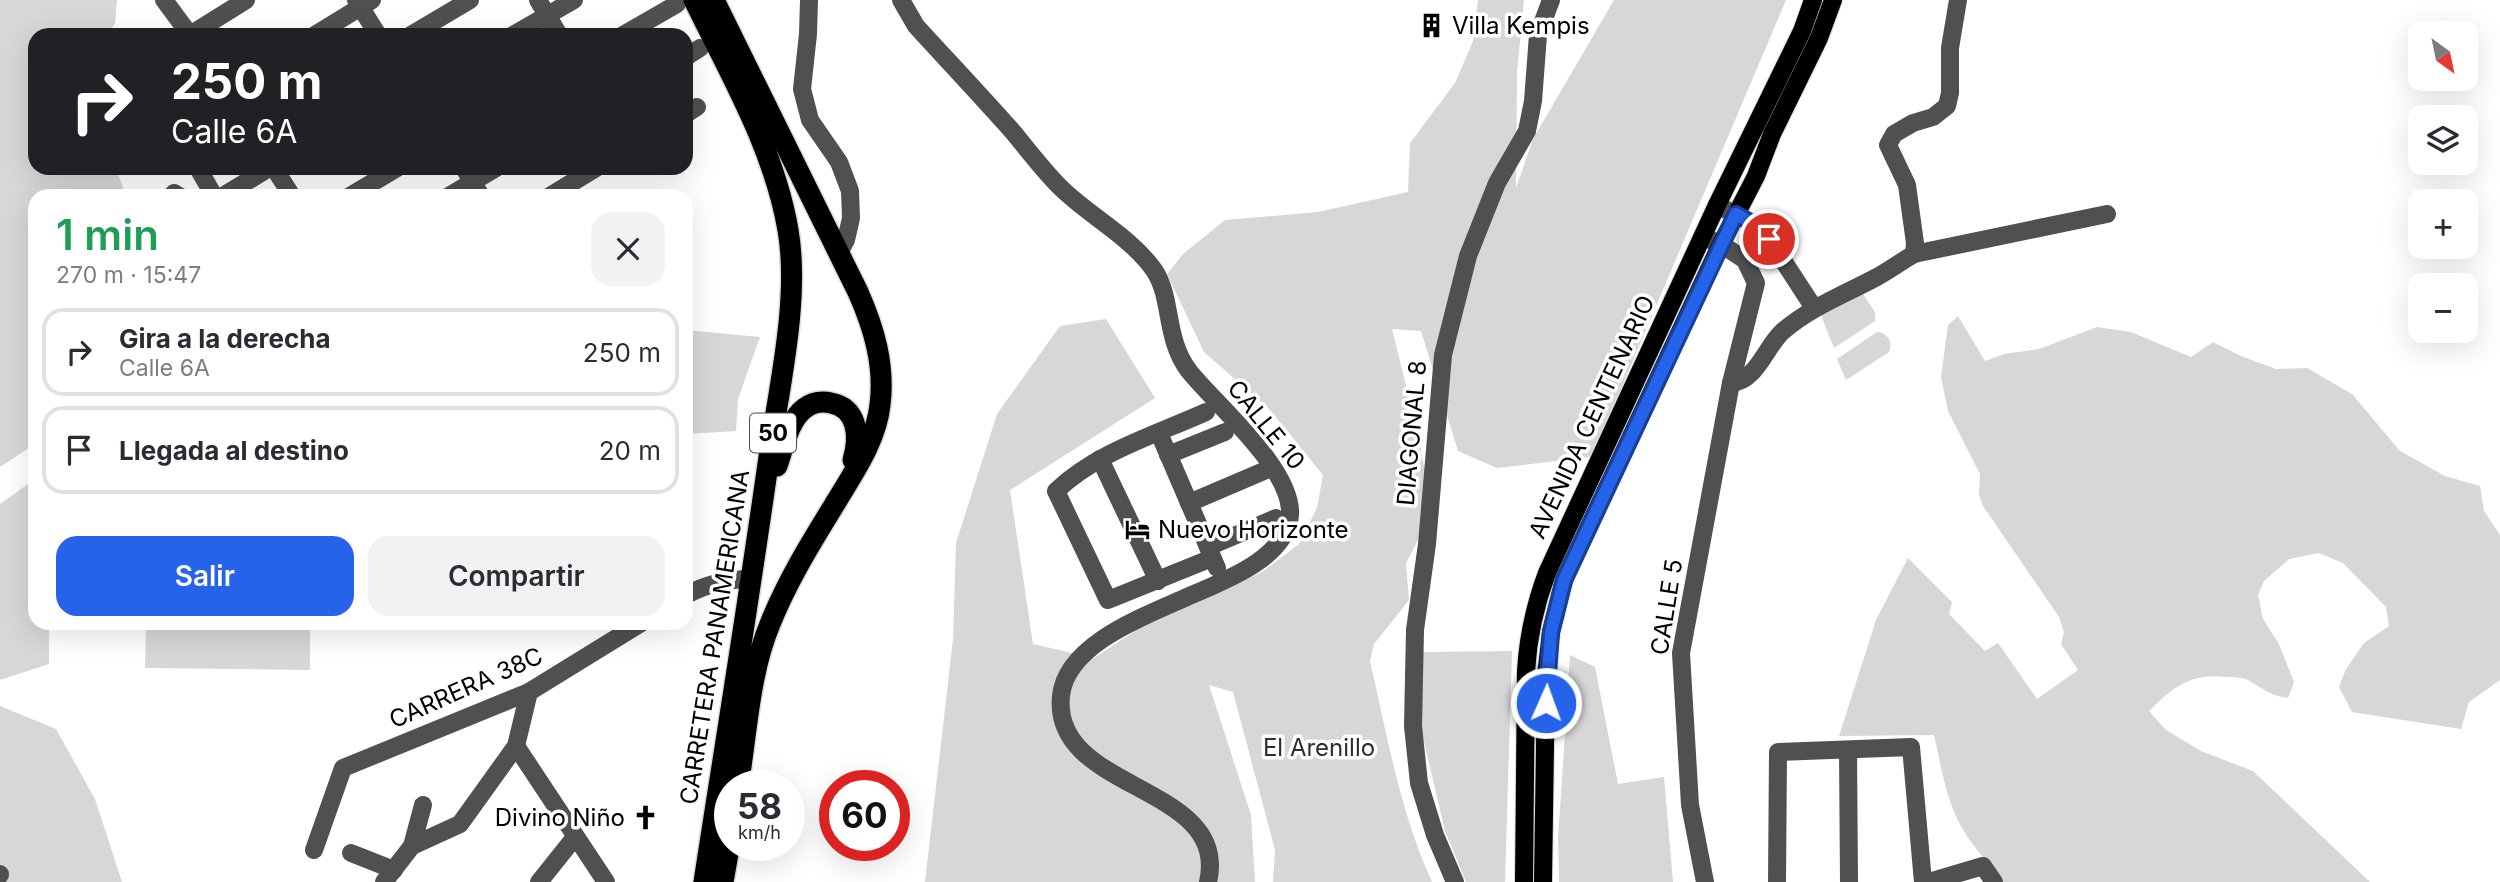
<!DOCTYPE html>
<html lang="es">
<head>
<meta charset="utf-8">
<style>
  :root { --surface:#fff; --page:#f2f2f3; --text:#2b2b33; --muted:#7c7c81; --line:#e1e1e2; --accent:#2563eb }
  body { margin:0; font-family:Inter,sans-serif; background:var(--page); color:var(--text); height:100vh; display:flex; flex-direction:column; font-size:26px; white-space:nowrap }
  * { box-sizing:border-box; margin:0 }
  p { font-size:23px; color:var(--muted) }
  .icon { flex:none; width:38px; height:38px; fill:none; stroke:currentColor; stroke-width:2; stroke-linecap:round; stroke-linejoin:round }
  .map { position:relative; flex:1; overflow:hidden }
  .side { position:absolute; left:28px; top:189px; width:665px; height:441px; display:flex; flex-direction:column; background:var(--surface); border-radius:21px; box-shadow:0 7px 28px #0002 }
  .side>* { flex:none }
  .hud { position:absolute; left:28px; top:28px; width:665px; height:147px; border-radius:21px; box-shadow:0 7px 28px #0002; background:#202124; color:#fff; overflow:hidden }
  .needle { width:46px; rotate:147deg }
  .controls { position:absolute; left:2408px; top:21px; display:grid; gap:14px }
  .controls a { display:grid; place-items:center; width:70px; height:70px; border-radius:14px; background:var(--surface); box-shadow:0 7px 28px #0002; font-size:35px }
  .speed { position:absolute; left:714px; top:770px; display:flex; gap:14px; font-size:35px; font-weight:700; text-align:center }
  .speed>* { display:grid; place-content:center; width:91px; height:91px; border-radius:50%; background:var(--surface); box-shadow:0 7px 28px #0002; line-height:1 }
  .speed small { font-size:18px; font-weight:400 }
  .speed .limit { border:10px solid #d22; background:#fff; color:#111 }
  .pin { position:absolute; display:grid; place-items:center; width:60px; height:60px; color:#fff; margin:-30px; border:4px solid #fff; border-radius:50%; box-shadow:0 2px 7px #0007 }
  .me { position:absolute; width:77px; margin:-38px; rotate:2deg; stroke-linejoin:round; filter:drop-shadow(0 0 5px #0008) }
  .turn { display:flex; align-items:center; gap:24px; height:147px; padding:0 28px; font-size:32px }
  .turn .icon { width:91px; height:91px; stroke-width:2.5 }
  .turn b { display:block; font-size:49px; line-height:60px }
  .round { display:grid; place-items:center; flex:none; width:74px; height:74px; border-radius:21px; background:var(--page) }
  .overview { display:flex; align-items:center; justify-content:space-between; height:119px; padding:0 28px }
  h1 { font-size:42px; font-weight:600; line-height:52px; color:#1e9e55 }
  .primary-button { display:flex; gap:14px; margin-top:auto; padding:14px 28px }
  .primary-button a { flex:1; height:80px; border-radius:21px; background:var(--accent); color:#fff; font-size:28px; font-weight:600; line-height:80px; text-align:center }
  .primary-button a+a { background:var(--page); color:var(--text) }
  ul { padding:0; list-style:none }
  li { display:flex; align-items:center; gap:21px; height:88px; margin:0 14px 10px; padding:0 14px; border:4px solid var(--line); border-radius:21px }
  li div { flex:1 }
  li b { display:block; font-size:26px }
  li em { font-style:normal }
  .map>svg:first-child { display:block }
  .green { fill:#d7d7d7 }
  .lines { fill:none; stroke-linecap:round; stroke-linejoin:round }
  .major-casing { stroke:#dbdbdb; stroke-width:20 }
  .highway-casing { stroke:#dbdbdb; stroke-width:24 }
  .minor { stroke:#505050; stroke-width:18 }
  .major { stroke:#000; stroke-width:18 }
  .highway { stroke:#000; stroke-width:21 }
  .route-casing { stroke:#184099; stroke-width:18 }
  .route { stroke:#2563eb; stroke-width:12 }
  .labels { text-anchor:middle; stroke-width:7; stroke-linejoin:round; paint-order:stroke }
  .shield { fill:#fff; stroke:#4c4c4c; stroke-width:2 }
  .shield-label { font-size:23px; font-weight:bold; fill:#000 }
  .poi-label { font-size:24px; fill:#000; stroke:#fff; text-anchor:start }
  .street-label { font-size:24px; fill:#000; stroke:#fff }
  .park-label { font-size:24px; fill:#2e2e2e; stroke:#fff }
</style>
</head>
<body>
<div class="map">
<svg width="2500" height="882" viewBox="0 0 2500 882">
  <rect width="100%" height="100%" fill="#fff"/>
  <g class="green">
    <path d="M0,0H117L115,24L105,35H35V168H116L126,196H35V444L0,467Z"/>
    <path d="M1478,0H1524L1517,72L1516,188L1533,139L1614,0H1786L1592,457L1497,468L1458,451L1421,331L1392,329L1418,434L1426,478L1419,538L1406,563L1409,600L1374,644L1370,661C1387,735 1400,812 1432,882H1273L1275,850L1233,692L1209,685L1251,815L1255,882H925L953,639L956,543L997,414L1060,326L1106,319L1155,398L1010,490L1033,644L1094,658L1144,625L1262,572L1299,544L1317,508L1323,475L1270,410L1204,352L1167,274L1183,254L1225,220L1318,212L1408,192L1410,143L1455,83L1473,41Z"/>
    <path d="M1861,291L1875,312V321L1834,348L1820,313Z"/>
    <path d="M1958,316L1985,361L2004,354L2039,349L2097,327L2131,332L2191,357L2213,342L2241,356L2276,369L2307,368L2352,394L2400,451L2445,476L2480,486L2484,511L2500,535V680L2469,702L2461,729L2352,712L2339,687L2346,669L2364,643L2389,626L2386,607L2343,563L2319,553L2289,559L2264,581L2258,595L2263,619L2279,644L2294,682L2288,698C2271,696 2262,688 2248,680C2241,677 2233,677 2226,677C2190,673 2174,687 2149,711L2166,730L2201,751L2253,771L2370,882H2000C1991,863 1976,851 1965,833C1946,803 1942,769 1934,735L1839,736L1876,620L1908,558L1952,602L1949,614L1985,651L1998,643L2037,699L2078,670L2061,644L2064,632L2059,617L1983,506L1979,495L1980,474L1948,411L1941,377L1948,325Z"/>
    <path d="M686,330L760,337L738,399L736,431L686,434Z"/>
    <path d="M1877,332C1888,333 1893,342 1889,352L1846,380L1837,359Z"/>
    <path d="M35,479V623H49V664L0,680V504Z"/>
    <path d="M146,623H310V670L145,668Z"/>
    <path d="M1512,651L1505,882H1466L1445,831L1422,733L1421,652Z"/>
    <path d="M1570,655L1595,667L1618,784L1664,777L1673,882H1559L1558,839Z"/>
    <path d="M0,706L56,729L95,799L122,882H0Z"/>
  </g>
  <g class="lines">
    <defs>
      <g id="major">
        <path d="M1524,882L1526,671C1528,637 1535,605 1547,573L1717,205L1802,31L1813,0"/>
        <path d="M1543,882L1546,677L1551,632L1564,580L1721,244L1756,176L1772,134L1819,38L1833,0"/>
      </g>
      <g id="highway">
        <path d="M694,0C730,74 774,148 788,230C800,299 779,387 769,457C749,599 726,740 704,882"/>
        <path d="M714,0L858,292C874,328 885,365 880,405C876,441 854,472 836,502C812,541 787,581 770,624C749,674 747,733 738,786"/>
        <path d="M777,466C783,449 789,419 805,408C813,402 822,401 831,403C858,408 860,437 853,460"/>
        <path d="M723,882L730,842"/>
      </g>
    </defs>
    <use href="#major" class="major-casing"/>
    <use href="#highway" class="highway-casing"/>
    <g class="minor">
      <path d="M164,0L190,35"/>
      <path d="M356,0L378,35"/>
      <path d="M538,0L559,35"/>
      <path d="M809,0L808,34L802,89L810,120L839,162L850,191L851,218L846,240L840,251"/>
      <path d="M901,0L916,26C948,61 981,96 1013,132C1028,150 1043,170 1060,187C1089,216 1130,236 1154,270C1173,298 1164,338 1189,371C1217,406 1293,469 1290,515C1287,559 1221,582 1187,597C1145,616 1066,644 1061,696C1051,793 1231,783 1208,882"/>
      <path d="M190,35L246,0"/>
      <path d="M315,35L372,0"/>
      <path d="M411,35L470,0"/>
      <path d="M513,35L574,0"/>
      <path d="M623,35L677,4"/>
      <path d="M686,57L700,48"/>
      <path d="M686,114L697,107"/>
      <path d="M198,168L214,196"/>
      <path d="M274,168L292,196"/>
      <path d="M464,168L481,196"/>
      <path d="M174,193L179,196"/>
      <path d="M223,196L269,168"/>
      <path d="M350,196L397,168"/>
      <path d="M449,196L496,168"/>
      <path d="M550,196L596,168"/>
      <path d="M1717,205L1752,223L1769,239L1814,308"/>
      <path d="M1703,237L1721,244L1745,260L1756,283L1731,383L1681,653L1690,805L1705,882"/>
      <path d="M1914,254L2107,214"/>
      <path d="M1731,383C1756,382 1766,346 1783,331C1811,307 1845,294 1877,277C1890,270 1902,261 1914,254L1915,243L1907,185L1888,145L1894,134L1913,123L1933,117L1947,106L1950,93V48L1958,0"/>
      <path d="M1206,412C1155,435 1097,452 1056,491L1108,600L1212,558"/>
      <path d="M1159,433L1217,568"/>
      <path d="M1168,455L1225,432"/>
      <path d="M1100,459L1158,581"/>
      <path d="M1189,503L1271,468"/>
      <path d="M1208,547L1276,518"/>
      <path d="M686,595C707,584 726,579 750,579"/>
      <path d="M516,746L606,882"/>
      <path d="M1848,750L1849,882"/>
      <path d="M412,846L423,805"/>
      <path d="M314,850L343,768L529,692L641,623"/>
      <path d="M351,853L394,870"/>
      <path d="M0,875V874"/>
      <path d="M384,882L412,846L460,824L516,746L529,692"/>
      <path d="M539,882L575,837"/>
      <path d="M1455,882L1435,835L1419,783L1413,726L1415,630L1427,544L1443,355L1468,256L1497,183L1527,131L1533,101L1538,35L1551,0"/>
      <path d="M1777,882L1778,752L1911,747L1923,882"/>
      <path d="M1929,882L1983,866L1994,882"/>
    </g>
    <use href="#major" class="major"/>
    <use href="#highway" class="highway"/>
  </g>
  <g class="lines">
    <defs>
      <path id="route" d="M1546,703L1551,632L1564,580L1736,214L1752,223L1769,239"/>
    </defs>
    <use href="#route" class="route-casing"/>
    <use href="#route" class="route"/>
  </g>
  <defs>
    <symbol id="building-bare" viewBox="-9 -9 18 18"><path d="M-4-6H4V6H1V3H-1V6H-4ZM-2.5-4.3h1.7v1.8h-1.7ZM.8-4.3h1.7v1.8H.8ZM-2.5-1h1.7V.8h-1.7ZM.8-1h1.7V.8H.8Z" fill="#000" stroke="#fff" stroke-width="2.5" paint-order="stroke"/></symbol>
    <symbol id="hotel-bare" viewBox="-9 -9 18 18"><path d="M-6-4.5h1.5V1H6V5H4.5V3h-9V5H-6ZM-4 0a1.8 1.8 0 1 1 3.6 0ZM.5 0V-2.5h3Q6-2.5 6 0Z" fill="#000" stroke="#fff" stroke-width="2.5" paint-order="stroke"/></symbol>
    <symbol id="church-bare" viewBox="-9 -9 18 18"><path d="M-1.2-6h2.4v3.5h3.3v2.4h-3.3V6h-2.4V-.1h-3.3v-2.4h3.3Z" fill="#000" stroke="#fff" stroke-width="2.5" paint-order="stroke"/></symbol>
  </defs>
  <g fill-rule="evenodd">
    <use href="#building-bare" x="1414" y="8" width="35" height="35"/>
    <use href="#hotel-bare" x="1120" y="512" width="35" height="35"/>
    <use href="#church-bare" x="628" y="800" width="35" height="35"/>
  </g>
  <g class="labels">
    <rect class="shield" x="750" y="413.5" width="46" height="39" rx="5"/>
    <g class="shield-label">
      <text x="773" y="441">50</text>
    </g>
    <g class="poi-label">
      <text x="1452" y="34">Villa Kempis</text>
      <text x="1158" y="538">Nuevo Horizonte</text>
      <text x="625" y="826" text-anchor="end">Divino Niño</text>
    </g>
    <g class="street-label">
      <text transform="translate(1592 417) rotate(-65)" y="8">AVENIDA CENTENARIO</text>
      <text transform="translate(1266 425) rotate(51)" y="8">CALLE 10</text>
      <text transform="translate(1412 433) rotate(-85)" y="8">DIAGONAL 8</text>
      <text transform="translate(1667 607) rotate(-81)" y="8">CALLE 5</text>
      <text transform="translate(715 637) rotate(-81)" y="8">CARRETERA PANAMERICANA</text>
      <text transform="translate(466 688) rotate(-24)" y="8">CARRERA 38C</text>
    </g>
    <g class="park-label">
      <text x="1319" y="756">El Arenillo</text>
    </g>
  </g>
</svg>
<div class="controls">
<a><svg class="needle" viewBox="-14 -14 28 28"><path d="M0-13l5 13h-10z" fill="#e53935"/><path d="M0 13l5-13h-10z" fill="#7c7c81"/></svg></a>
<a><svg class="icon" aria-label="layers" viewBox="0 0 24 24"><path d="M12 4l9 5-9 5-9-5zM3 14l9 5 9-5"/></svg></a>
<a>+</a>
<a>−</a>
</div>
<div class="speed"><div>58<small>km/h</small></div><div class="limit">60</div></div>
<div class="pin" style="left:1769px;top:239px;background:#d93025"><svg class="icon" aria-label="arrive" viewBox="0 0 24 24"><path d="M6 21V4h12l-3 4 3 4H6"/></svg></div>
<svg class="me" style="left:1546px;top:703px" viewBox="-20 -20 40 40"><circle r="17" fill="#2563eb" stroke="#fff" stroke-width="3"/><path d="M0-11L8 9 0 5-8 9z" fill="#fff"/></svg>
<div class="hud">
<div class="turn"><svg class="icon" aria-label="right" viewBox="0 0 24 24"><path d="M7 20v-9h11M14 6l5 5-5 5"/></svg><div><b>250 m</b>Calle 6A</div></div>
</div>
<section class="side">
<div class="overview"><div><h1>1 min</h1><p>270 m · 15:47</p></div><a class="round"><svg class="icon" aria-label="close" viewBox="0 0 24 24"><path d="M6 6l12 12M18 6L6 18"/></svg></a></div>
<ul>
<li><svg class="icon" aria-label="right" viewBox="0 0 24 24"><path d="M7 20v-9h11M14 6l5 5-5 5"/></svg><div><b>Gira a la derecha</b><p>Calle 6A</p></div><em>250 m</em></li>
<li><svg class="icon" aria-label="arrive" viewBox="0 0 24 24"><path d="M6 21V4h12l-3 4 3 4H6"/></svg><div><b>Llegada al destino</b></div><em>20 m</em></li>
</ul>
<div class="primary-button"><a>Salir</a><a>Compartir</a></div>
</section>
</div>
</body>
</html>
